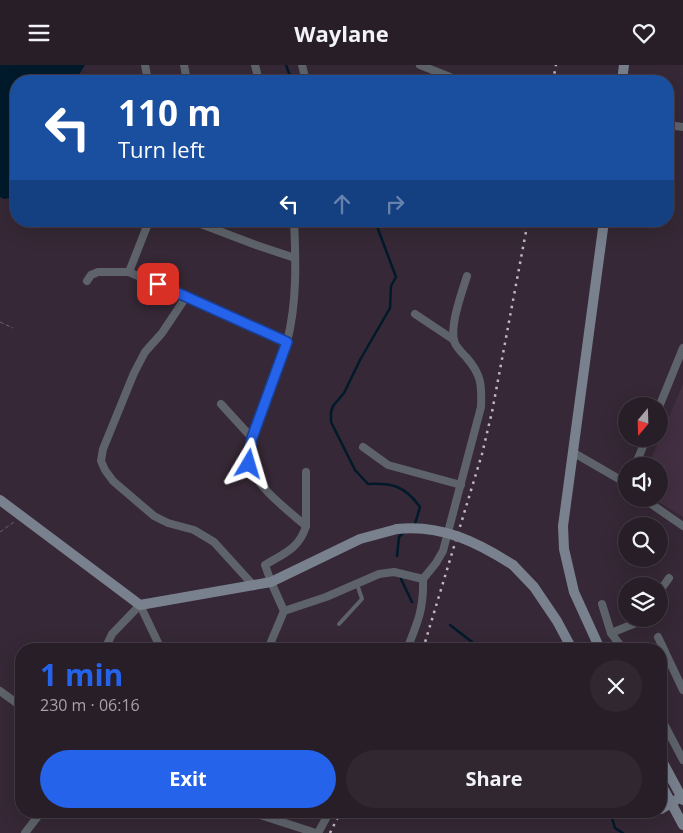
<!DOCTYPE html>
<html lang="en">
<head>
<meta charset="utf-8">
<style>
  :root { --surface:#281e28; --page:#302730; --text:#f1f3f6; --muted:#a5a2a8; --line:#443c45; --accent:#2563eb }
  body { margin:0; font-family:"Open Sans",sans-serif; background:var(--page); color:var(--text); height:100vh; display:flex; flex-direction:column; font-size:19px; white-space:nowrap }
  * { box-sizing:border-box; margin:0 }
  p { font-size:16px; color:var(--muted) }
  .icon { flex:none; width:28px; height:28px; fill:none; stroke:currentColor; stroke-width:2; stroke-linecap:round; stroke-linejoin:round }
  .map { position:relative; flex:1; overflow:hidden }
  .drawer { position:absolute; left:15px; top:578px; width:652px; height:175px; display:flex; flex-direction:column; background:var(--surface); border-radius:20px; box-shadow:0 5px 20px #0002,0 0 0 1px var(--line) }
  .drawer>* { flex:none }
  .guide { position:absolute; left:10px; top:10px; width:664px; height:152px; border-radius:20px; box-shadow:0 5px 20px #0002,0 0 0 1px var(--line); background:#1a4fa0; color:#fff; overflow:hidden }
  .needle { width:32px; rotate:199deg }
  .controls { position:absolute; left:618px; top:332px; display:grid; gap:10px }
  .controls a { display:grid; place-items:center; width:50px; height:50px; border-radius:50%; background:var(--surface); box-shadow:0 5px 20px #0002,0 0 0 1px var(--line); font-size:25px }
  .pin { position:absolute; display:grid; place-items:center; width:42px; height:42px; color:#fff; margin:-21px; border-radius:10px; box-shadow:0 2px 8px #0006 }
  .me { position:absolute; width:55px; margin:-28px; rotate:7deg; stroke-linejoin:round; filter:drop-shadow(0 0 4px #0008) }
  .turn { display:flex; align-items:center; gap:18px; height:105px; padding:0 25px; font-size:22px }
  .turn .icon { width:65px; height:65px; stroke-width:2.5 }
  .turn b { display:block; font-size:35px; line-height:42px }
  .lanes { display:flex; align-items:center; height:48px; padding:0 25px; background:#0003; justify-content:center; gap:25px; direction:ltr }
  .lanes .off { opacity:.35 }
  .round { display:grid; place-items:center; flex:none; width:52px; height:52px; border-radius:26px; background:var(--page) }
  .head { display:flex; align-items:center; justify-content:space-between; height:85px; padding:0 25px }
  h1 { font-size:30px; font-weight:700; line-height:38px; color:var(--accent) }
  .cta { display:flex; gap:10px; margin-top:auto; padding:10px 25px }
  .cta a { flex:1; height:58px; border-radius:30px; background:var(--accent); color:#fff; font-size:20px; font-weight:700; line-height:58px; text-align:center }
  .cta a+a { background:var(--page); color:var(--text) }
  header { display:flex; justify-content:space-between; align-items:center; height:65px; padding:0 25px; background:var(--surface); font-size:22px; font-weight:700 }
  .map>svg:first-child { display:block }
  .built { fill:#422f42 }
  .water { fill:#001a2b }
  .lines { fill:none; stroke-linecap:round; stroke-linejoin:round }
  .stream { stroke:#001a2b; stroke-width:2.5 }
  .path { stroke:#6e616e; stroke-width:1; stroke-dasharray:4 2.5; stroke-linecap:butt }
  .lane { stroke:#5e636b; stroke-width:4 }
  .street { stroke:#5e636b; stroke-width:8 }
  .secondary { stroke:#79818e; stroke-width:10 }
  .rail { stroke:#c2b8c2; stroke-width:2.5; stroke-dasharray:2.5 5; stroke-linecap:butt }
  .secondary-bridge { stroke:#79818e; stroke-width:10 }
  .route-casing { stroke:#184099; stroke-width:12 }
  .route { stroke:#2563eb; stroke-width:9 }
</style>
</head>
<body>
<header><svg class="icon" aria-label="menu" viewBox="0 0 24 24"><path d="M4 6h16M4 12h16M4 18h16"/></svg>Waylane<svg class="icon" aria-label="heart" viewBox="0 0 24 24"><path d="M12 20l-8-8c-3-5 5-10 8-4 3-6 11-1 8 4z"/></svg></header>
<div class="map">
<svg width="683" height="768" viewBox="0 0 683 768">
  <rect width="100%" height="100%" fill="#362836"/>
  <path class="built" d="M683,319V452L654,434H659V401H648Z"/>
  <path class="water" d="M0,0H85L75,16H16V132L4,134L0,132Z"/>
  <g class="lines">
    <g class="stream">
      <path d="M286,0L292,16"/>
      <path d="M375,156L396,212L391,221L390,243L360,295L344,328L333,341L331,347V357L355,405L368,419C393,418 405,421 420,442L415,459"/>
      <path d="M397,491L399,472L404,467"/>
      <path d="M401,514L412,537"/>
      <path d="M450,560L481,584"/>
      <path d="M610,746L615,763L623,768"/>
    </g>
    <g class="path">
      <path d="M0,257L13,263"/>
      <path d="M0,467L14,457"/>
    </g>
    <g class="lane">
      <path d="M93,156L105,158L106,156"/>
      <path d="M339,559L362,534L357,519"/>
    </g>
    <g class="street">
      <path d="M145,0L148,16"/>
      <path d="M184,0L187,16"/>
      <path d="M255,0L259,16"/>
      <path d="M302,0L306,16"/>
      <path d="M420,0L455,14"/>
      <path d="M668,60L683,62"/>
      <path d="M193,156L256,180L295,193"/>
      <path d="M294,156C296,197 297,238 287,277C280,305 244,377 250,400C255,421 290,447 306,461C300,483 283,489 265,500L271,517L284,546L326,532L379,509L394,507L423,514C424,543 418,557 407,584"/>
      <path d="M129,207L149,156"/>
      <path d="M87,216L91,210L98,207H129L287,277"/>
      <path d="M186,232L162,268L145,287L134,308L103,384L101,396L105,405L113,416L154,451L168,458L194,465L214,477L254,521"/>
      <path d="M415,249L454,275"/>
      <path d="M221,339L252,373"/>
      <path d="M659,342L683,283"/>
      <path d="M363,382L388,400L461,420"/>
      <path d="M574,388L626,418"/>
      <path d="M635,401L646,374"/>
      <path d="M306,407V461"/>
      <path d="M644,434L683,461"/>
      <path d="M423,514L436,498L443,486L481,342C482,319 481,309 466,292C461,287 456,282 454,276C450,259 462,227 467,211"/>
      <path d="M659,527L669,513"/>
      <path d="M602,539L611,568L623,584"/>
      <path d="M611,568L636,558L639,554"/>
      <path d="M658,572L683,625"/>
      <path d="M105,584L112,569L140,540L161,584"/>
      <path d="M268,584L284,546"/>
      <path d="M0,626L18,639L21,645"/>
      <path d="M661,653L683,695"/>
      <path d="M248,746L316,768"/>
      <path d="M25,768L42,746"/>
      <path d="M318,768L330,746"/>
    </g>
    <g class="secondary">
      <path d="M622,16L624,0"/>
      <path d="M0,435L140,540L271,517L360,474L397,464"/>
      <path d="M513,500L534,522L557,556L572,584"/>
      <path d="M600,584L574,527L564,484L563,461L604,156"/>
      <path d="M661,694L683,735"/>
      <path d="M661,719L683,760"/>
      <path d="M661,744L676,735"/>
    </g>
    <g class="rail">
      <path d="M553,16L556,0"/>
      <path d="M423,584L482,389L492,347L528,156"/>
      <path d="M330,768L341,746"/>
    </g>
    <path class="secondary-bridge" d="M397,464C441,459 477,477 513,500"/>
  </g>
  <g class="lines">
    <defs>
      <path id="route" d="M158,219L287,277L252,373L249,390V399"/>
    </defs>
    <use href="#route" class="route-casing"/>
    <use href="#route" class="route"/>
  </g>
</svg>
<div class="controls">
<a><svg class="needle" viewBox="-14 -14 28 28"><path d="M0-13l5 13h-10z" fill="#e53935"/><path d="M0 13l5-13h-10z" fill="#a5a2a8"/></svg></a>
<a><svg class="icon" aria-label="sound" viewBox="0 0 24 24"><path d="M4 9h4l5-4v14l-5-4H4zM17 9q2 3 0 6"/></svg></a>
<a><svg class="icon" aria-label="search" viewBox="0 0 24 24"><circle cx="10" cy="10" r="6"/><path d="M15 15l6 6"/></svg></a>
<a><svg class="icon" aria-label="layers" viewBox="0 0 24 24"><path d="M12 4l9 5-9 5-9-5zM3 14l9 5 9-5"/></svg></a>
</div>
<div class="pin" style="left:158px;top:219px;background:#d93025"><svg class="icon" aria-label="arrive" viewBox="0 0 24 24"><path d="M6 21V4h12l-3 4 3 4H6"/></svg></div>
<svg class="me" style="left:249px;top:399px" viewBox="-20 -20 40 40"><path d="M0-17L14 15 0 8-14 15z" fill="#2563eb" stroke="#fff" stroke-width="4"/></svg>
<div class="guide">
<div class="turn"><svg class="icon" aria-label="left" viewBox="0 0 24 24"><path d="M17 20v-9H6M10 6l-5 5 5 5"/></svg><div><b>110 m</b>Turn left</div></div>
<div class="lanes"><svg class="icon" aria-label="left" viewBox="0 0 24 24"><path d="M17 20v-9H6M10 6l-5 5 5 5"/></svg><svg class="icon off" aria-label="ahead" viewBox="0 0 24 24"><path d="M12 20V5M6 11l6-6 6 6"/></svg><svg class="icon off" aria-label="right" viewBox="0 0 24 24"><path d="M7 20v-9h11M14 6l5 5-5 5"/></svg></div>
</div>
<section class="drawer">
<div class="head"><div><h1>1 min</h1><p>230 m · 06:16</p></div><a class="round"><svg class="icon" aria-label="close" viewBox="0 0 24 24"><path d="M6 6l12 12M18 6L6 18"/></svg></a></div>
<div class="cta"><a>Exit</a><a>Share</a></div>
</section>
</div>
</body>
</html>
